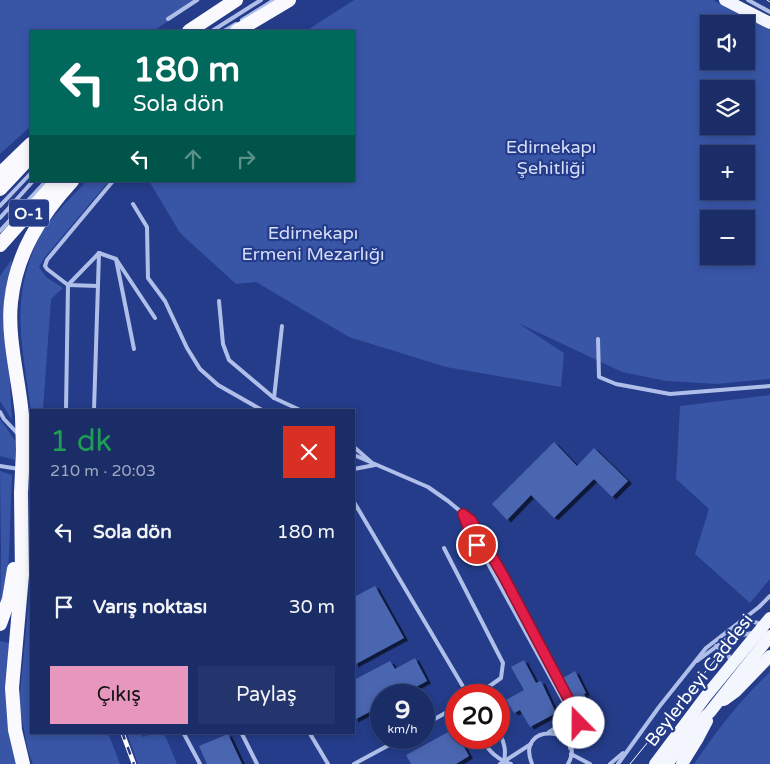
<!DOCTYPE html>
<html lang="tr">
<head>
<meta charset="utf-8">
<style>
  :root { --surface:#1b2d67; --page:#24356d; --text:#f1f3f6; --muted:#a0a8c0; --line:#39497b; --accent:#e797bd }
  body { margin:0; font-family:"Varela Round",sans-serif; background:var(--page); color:var(--text); height:100vh; display:flex; flex-direction:column; font-size:19px; white-space:nowrap }
  * { box-sizing:border-box; margin:0 }
  p { font-size:16px; color:var(--muted) }
  .icon { flex:none; width:28px; height:28px; fill:none; stroke:currentColor; stroke-width:2; stroke-linecap:round; stroke-linejoin:round }
  .map { position:relative; flex:1; overflow:hidden }
  .drawer { position:absolute; left:30px; top:409px; width:325px; height:325px; display:flex; flex-direction:column; background:var(--surface); border-radius:0px; box-shadow:0 2px 8px #0003,0 0 0 1px var(--line) }
  .drawer>* { flex:none }
  .banner { position:absolute; left:30px; top:30px; width:325px; height:152px; border-radius:0px; box-shadow:0 2px 8px #0003,0 0 0 1px var(--line); background:#00695c; color:#fff; overflow:hidden }
  .controls { position:absolute; left:700px; top:15px; display:grid; gap:10px }
  .controls a { display:grid; place-items:center; width:55px; height:55px; border-radius:0px; background:var(--surface); box-shadow:0 2px 8px #0003,0 0 0 1px var(--line); font-size:25px }
  .speed { position:absolute; left:370px; top:684px; display:flex; gap:10px; font-size:25px; font-weight:700; text-align:center }
  .speed>* { display:grid; place-content:center; width:65px; height:65px; border-radius:50%; background:var(--surface); box-shadow:0 2px 8px #0003,0 0 0 1px var(--line); line-height:1 }
  .speed small { font-size:12px; font-weight:400 }
  .speed .limit { border:8px solid #d22; background:#fff; color:#111 }
  .pin { position:absolute; display:grid; place-items:center; width:42px; height:42px; color:#fff; margin:-21px; border:2px solid #fff; border-radius:50%; box-shadow:0 1px 5px #0007 }
  .me { position:absolute; width:55px; margin:-28px; rotate:338deg; stroke-linejoin:round; filter:drop-shadow(0 0 4px #0008) }
  .turn { display:flex; align-items:center; gap:18px; height:105px; padding:0 20px; font-size:22px }
  .turn .icon { width:65px; height:65px; stroke-width:2.5 }
  .turn b { display:block; font-size:35px; line-height:42px }
  .lanes { display:flex; align-items:center; height:48px; padding:0 20px; background:#0003; justify-content:center; gap:25px; direction:ltr }
  .lanes .off { opacity:.35 }
  .round { display:grid; place-items:center; flex:none; width:52px; height:52px; border-radius:0px; background:var(--page) }
  .overview { display:flex; align-items:center; justify-content:space-between; height:85px; padding:0 20px }
  h1 { font-size:30px; font-weight:600; line-height:38px; color:#1e9e55 }
  .button { display:flex; gap:10px; margin-top:auto; padding:10px 20px }
  .button a { flex:1; height:58px; border-radius:0px; background:var(--accent); color:#111; font-size:20px; font-weight:600; line-height:58px; text-align:center }
  .button a+a { background:var(--page); color:var(--text) }
  ul { padding:0; list-style:none }
  li { display:flex; align-items:center; gap:15px; height:75px; padding:0 20px }
  li div { flex:1 }
  li b { display:block; font-size:19px }
  li em { font-style:normal }
  .map>svg:first-child { display:block }
  .green { fill:#3855a6; fill-rule:evenodd }
  .building { fill:#4c66b1; filter:url(#shadow) }
  .lines { fill:none; stroke-linecap:round; stroke-linejoin:round }
  .service { stroke:#b0bfea; stroke-width:4 }
  .primary { stroke:#f4f6fe; stroke-width:12 }
  .trunk { stroke:#fafafe; stroke-width:14 }
  .tram { stroke:#fff; stroke-width:1 }
  .rail-casing { stroke:#fff; stroke-width:4.5 }
  .rail { stroke:#243c89; stroke-width:2.5; stroke-dasharray:8; stroke-linecap:butt }
  .trunk-bridge { stroke:#fafafe; stroke-width:14 }
  .route-casing { stroke:#92132f; stroke-width:12 }
  .route { stroke:#e11d48; stroke-width:9 }
  .labels { text-anchor:middle; stroke-width:4.5; stroke-linejoin:round; paint-order:stroke }
  .shield { fill:#243c89; stroke:#bdc4dc; stroke-width:1 }
  .shield-label { font-size:16px; font-weight:bold; fill:#fff }
  .park-label { font-size:18px; fill:#d5def8; stroke:#243c89 }
  .street-label { font-size:18px; fill:#fff; stroke:#243c89 }
</style>
</head>
<body>
<div class="map">
<svg width="770" height="764" viewBox="0 0 770 764">
  <defs>
    <filter id="shadow"><feDropShadow dx="4" dy="2.5" stdDeviation="0" flood-color="#0009"/></filter>
  </defs>
  <rect width="100%" height="100%" fill="#243c89"/>
  <g class="green">
    <path d="M0,0H201L153,31H31V126L0,154Z"/>
    <path d="M354,0H713L770,30V379L716,384L666,381L622,372L518,323L564,353L561,387L446,367L349,337L256,282L236,284L180,233L149,181H354V31H306ZM709,24H746V61H709ZM709,89H746V126H709ZM709,154H746V191H709ZM709,219H746V256H709Z"/>
    <path d="M87,181H109L45,257L39,267L46,277L63,288L51,299L43,410L31,411C23,349 9,300 38,240C47,221 71,197 87,181Z"/>
    <path d="M12,259L6,305L12,420L0,401V276Z"/>
    <path d="M770,395V579L750,603L695,554L709,509L676,479L680,406Z"/>
    <path d="M0,419L17,443L15,460L0,456Z"/>
    <path d="M0,471L12,475L8,580L0,610L1,551Z"/>
    <path d="M31,576V732L108,733L120,764H33L28,751L19,704Z"/>
    <path d="M0,641L10,643L18,764H0Z"/>
    <path d="M770,672V764H694C717,730 740,700 770,672Z"/>
    <path d="M127,733H140L143,737L153,733H164L177,764H138Z"/>
  </g>
  <g class="building">
    <path d="M554,442L577,466L594,448L628,481L612,497L594,479L554,518L531,495L507,520L492,504Z"/>
    <path d="M375,586L404,638L354,665V597Z"/>
    <path d="M415,658L427,681L401,695H381V706L354,720V680L390,661L395,669Z"/>
    <path d="M524,660L536,683L541,681L556,713L530,727L520,710L514,713L506,700L524,690L511,667Z"/>
    <path d="M575,671L586,693L584,694L589,703L582,707L577,698L574,699L563,678Z"/>
    <path d="M454,729L456,738H459L469,756L456,764H411L406,755Z"/>
    <path d="M228,734L242,764H207L199,746Z"/>
  </g>
  <g class="lines">
    <g class="service">
      <path d="M748,0L770,12"/>
      <path d="M168,19L197,0"/>
      <path d="M242,20L274,0"/>
      <path d="M212,31L261,0"/>
      <path d="M224,31L236,24"/>
      <path d="M133,204L147,227L148,278L165,301L187,348L200,369L218,385L262,410"/>
      <path d="M0,206L31,173"/>
      <path d="M0,218L33,181"/>
      <path d="M0,231L46,181"/>
      <path d="M99,253L116,259L155,318"/>
      <path d="M116,259L134,349"/>
      <path d="M98,286L68,285L47,269L45,266L47,260L113,181"/>
      <path d="M219,301L223,344L229,360L274,398L300,410"/>
      <path d="M598,339L599,377L616,384L670,394L770,386"/>
      <path d="M274,398L282,326"/>
      <path d="M66,410L68,285L99,253"/>
      <path d="M94,410L99,253"/>
      <path d="M0,412L4,419L18,434"/>
      <path d="M354,447L371,462"/>
      <path d="M354,455L428,487L448,501L471,520L504,577L577,714L579,727L570,748"/>
      <path d="M0,466L19,469"/>
      <path d="M354,469L375,465"/>
      <path d="M354,502L468,695"/>
      <path d="M464,516L468,527L564,702C570,720 564,723 549,732"/>
      <path d="M444,548L503,663L501,678L477,695"/>
      <path d="M739,623L750,621L762,624"/>
      <path d="M716,646L728,654L731,662"/>
      <path d="M697,661L728,638L752,633"/>
      <path d="M424,725L456,707"/>
      <path d="M183,732L200,764"/>
      <path d="M241,732L257,764"/>
      <path d="M309,732L328,764"/>
      <path d="M499,733C505,743 506,751 504,762"/>
      <path d="M482,738C487,750 498,760 511,764"/>
      <path d="M571,754L590,764"/>
      <path d="M354,764L402,738"/>
      <path d="M500,764L531,744"/>
      <path d="M532,764C514,720 589,727 568,764"/>
      <path d="M610,764L623,753"/>
      <path d="M618,764L659,707L706,648L759,607L770,596"/>
    </g>
    <g class="primary">
      <path d="M725,0L770,23"/>
      <path d="M724,700L735,692L770,656"/>
      <path d="M655,764L706,696L770,618"/>
      <path d="M667,764L697,725L710,712L770,636"/>
      <path d="M682,764L698,738L707,721"/>
    </g>
    <g class="trunk">
      <path d="M189,31L236,0"/>
      <path d="M237,31L289,0"/>
      <path d="M0,174L31,144"/>
      <path d="M0,189L31,156"/>
      <path d="M0,245L57,181"/>
      <path d="M22,416C19,380 7,337 11,302C16,254 40,216 72,181"/>
      <path d="M21,493L22,575L12,688L15,730L23,764"/>
      <path d="M0,624L9,599L14,569"/>
    </g>
    <g class="tram">
      <path d="M767,0L770,2"/>
      <path d="M630,764L715,660"/>
    </g>
    <defs>
      <path id="rail" d="M122,732L134,764"/>
    </defs>
    <use href="#rail" class="rail-casing"/>
    <use href="#rail" class="rail"/>
    <path class="trunk-bridge" d="M21,493L23,450L22,416"/>
  </g>
  <g class="lines">
    <defs>
      <path id="route" d="M477,545L468,527L463,514L471,520L504,577L570,702L579,723"/>
    </defs>
    <use href="#route" class="route-casing"/>
    <use href="#route" class="route"/>
  </g>
  <g class="labels">
    <rect class="shield" x="9" y="199.5" width="40" height="27" rx="4"/>
    <g class="shield-label">
      <text x="29" y="219">O-1</text>
    </g>
    <g class="park-label">
      <text x="551" y="153">Edirnekapı<tspan x="551" dy="21">Şehitliği</tspan></text>
      <text x="313" y="239">Edirnekapı<tspan x="313" dy="21">Ermeni Mezarlığı</tspan></text>
    </g>
    <g class="street-label">
      <text transform="translate(699 680) rotate(-52)" y="6">Beylerbeyi Caddesi</text>
    </g>
  </g>
</svg>
<div class="controls">
<a><svg class="icon" aria-label="sound" viewBox="0 0 24 24"><path d="M4 9h4l5-4v14l-5-4H4zM17 9q2 3 0 6"/></svg></a>
<a><svg class="icon" aria-label="layers" viewBox="0 0 24 24"><path d="M12 4l9 5-9 5-9-5zM3 14l9 5 9-5"/></svg></a>
<a>+</a>
<a>−</a>
</div>
<div class="speed"><div>9<small>km/h</small></div><div class="limit">20</div></div>
<div class="pin" style="left:477px;top:545px;background:#d93025"><svg class="icon" aria-label="arrive" viewBox="0 0 24 24"><path d="M6 21V4h12l-3 4 3 4H6"/></svg></div>
<svg class="me" style="left:579px;top:723px" viewBox="-20 -20 40 40"><circle r="19" fill="#fff"/><path d="M0-13L10 11 0 6-10 11z" fill="#e11d48"/></svg>
<div class="banner">
<div class="turn"><svg class="icon" aria-label="left" viewBox="0 0 24 24"><path d="M17 20v-9H6M10 6l-5 5 5 5"/></svg><div><b>180 m</b>Sola dön</div></div>
<div class="lanes"><svg class="icon" aria-label="left" viewBox="0 0 24 24"><path d="M17 20v-9H6M10 6l-5 5 5 5"/></svg><svg class="icon off" aria-label="ahead" viewBox="0 0 24 24"><path d="M12 20V5M6 11l6-6 6 6"/></svg><svg class="icon off" aria-label="right" viewBox="0 0 24 24"><path d="M7 20v-9h11M14 6l5 5-5 5"/></svg></div>
</div>
<section class="drawer">
<div class="overview"><div><h1>1 dk</h1><p>210 m · 20:03</p></div><a class="round" style="background:#d93025;color:#fff"><svg class="icon" aria-label="close" viewBox="0 0 24 24"><path d="M6 6l12 12M18 6L6 18"/></svg></a></div>
<ul>
<li><svg class="icon" aria-label="left" viewBox="0 0 24 24"><path d="M17 20v-9H6M10 6l-5 5 5 5"/></svg><div><b>Sola dön</b></div><em>180 m</em></li>
<li><svg class="icon" aria-label="arrive" viewBox="0 0 24 24"><path d="M6 21V4h12l-3 4 3 4H6"/></svg><div><b>Varış noktası</b></div><em>30 m</em></li>
</ul>
<div class="button"><a>Çıkış</a><a>Paylaş</a></div>
</section>
</div>
</body>
</html>
